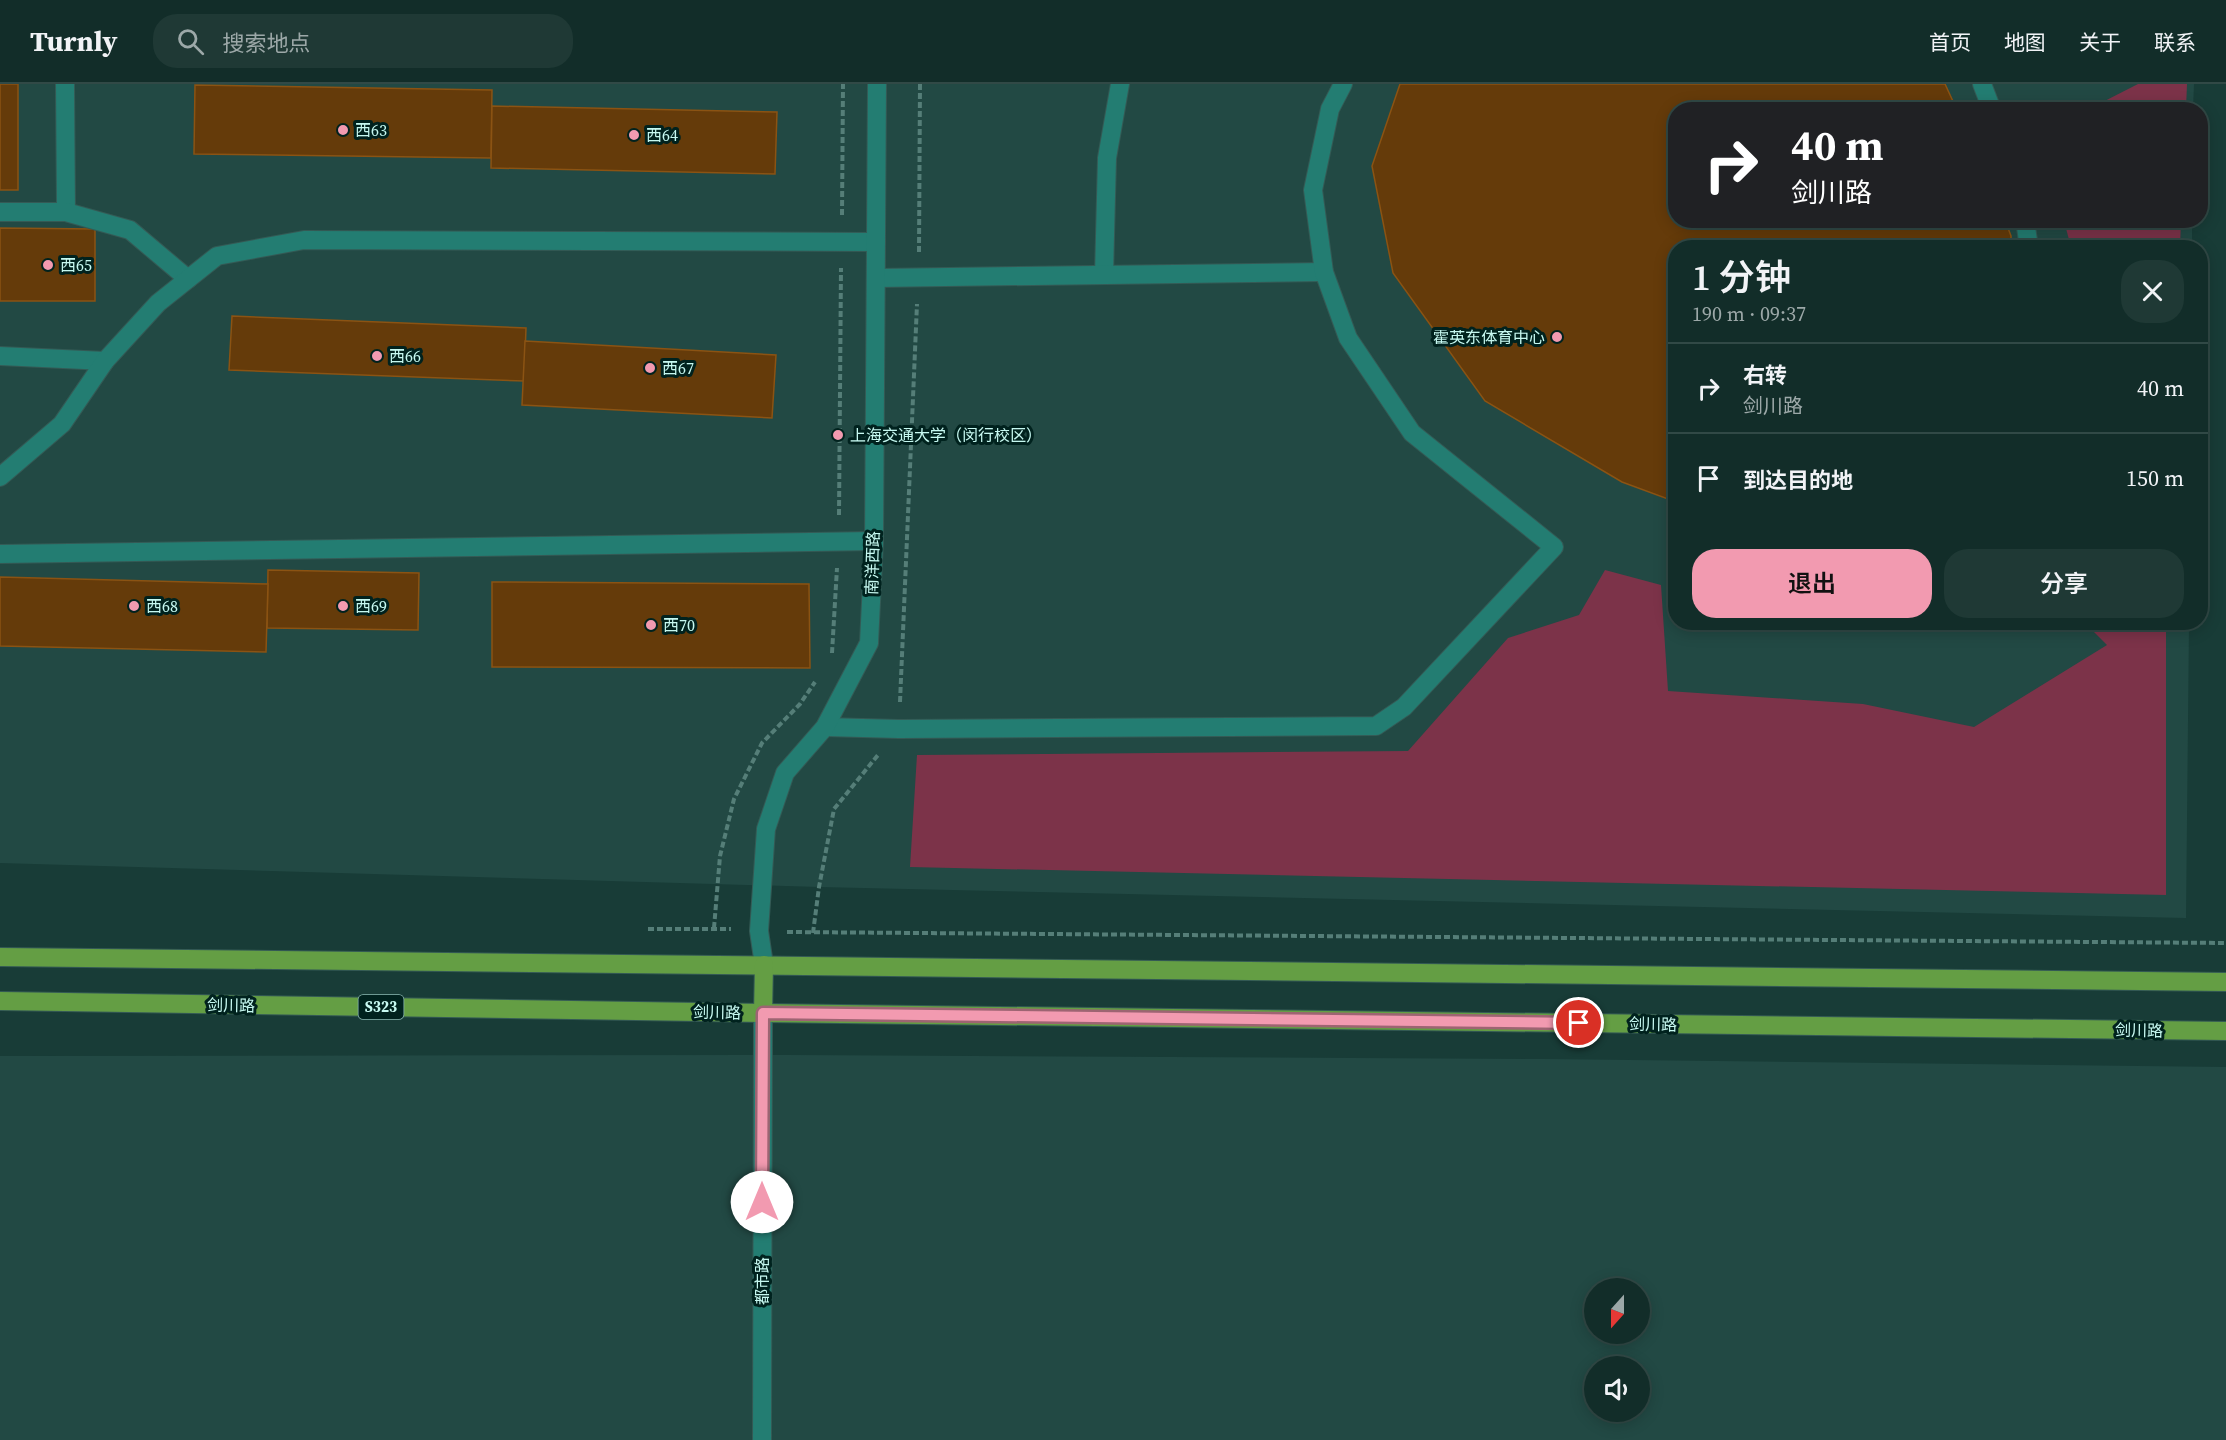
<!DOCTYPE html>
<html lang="zh">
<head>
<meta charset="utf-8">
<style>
  :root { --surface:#122d29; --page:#1f3935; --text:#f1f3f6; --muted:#9ca8a8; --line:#314946; --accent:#f29ab0 }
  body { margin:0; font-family:"Source Serif 4","Noto Sans SC",serif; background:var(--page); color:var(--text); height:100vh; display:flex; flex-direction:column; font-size:22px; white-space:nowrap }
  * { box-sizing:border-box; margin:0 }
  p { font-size:20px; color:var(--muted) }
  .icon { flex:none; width:33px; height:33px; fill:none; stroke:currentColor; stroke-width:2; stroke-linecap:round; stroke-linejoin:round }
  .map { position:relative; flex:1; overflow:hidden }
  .sheet { position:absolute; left:1668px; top:156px; width:540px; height:390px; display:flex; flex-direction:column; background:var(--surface); border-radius:24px; box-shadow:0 3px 15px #0003,0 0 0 2px var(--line) }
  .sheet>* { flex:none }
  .guide { position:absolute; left:1668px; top:18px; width:540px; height:126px; border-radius:24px; box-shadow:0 3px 15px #0003,0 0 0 2px var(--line); background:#202124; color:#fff; overflow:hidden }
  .needle { width:39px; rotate:201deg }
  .tools { position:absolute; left:1584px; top:1194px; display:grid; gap:12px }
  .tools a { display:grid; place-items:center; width:66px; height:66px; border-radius:50%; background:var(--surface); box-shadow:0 3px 15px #0003,0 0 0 2px var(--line); font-size:30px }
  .pin { position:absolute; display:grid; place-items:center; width:51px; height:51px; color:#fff; margin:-26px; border:3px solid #fff; border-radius:50%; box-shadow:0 2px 6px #0007 }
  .me { position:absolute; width:66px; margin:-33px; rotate:0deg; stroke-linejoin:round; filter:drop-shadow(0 0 4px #0008) }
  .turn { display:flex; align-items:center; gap:21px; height:126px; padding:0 24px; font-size:27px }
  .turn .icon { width:78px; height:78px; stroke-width:2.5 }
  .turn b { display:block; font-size:42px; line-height:51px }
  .round { display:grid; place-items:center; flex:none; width:63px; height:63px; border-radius:24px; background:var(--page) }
  .head { display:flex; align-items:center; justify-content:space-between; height:102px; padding:0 24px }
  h1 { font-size:36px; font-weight:600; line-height:45px }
  .action { display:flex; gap:12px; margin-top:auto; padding:12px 24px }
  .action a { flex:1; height:69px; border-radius:24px; background:var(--accent); color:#111; font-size:24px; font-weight:600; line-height:69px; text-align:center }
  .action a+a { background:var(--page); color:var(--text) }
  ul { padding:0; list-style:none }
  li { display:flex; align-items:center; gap:18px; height:90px; padding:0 24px; border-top:2px solid var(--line) }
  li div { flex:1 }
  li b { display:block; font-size:22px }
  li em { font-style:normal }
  header { display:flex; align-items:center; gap:36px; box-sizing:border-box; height:84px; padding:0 30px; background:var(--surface); border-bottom:2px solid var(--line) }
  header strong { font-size:28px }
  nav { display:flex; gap:33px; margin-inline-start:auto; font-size:21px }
  .search { width:420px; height:54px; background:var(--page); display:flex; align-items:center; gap:15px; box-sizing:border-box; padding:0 21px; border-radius:24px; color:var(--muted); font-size:22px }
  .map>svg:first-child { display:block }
  .built { fill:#224944; fill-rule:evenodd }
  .green { fill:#7c3349 }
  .building { fill:#653b0a; stroke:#8b5313; stroke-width:1.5 }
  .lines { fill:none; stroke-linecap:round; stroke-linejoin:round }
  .minor-casing { stroke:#345a55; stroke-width:20 }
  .major-casing { stroke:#345a55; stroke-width:20 }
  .path { stroke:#557e78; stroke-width:4; stroke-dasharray:6 3; stroke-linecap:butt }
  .minor { stroke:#237d72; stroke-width:18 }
  .major { stroke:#649e44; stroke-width:18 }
  .route-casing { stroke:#9d6472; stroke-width:15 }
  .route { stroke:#f29ab0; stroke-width:10 }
  .poi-dot { fill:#f29ab0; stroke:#00221e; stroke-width:2 }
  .labels { text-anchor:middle; stroke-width:6; stroke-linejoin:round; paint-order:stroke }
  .shield { fill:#00221e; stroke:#8bb8b2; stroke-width:1.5 }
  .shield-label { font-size:15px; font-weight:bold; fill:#c7f9f1 }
  .poi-label { font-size:16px; fill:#c7f9f1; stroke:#00221e; text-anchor:start }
  .street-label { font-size:16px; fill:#c7f9f1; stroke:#00221e }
</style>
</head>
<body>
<header>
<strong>Turnly</strong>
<div class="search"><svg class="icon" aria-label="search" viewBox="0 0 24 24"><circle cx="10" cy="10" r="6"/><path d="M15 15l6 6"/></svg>搜索地点</div>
<nav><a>首页</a><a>地图</a><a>关于</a><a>联系</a></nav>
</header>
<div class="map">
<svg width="2226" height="1356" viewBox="0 0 2226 1356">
  <rect width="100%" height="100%" fill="#183c37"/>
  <g class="built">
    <path d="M0,0H2194L2193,25L1676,26V136L2192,137V163L1676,164V538L2189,539L2186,834L819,803L0,779Z"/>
    <path d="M790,971L1545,975L2226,983V1356H0V972ZM1594,1204H1640V1250H1594ZM1594,1282H1640V1328H1594Z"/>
  </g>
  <g class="green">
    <path d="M2138,0H2187L2186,25H2089Z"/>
    <path d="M2064,137H2181L2180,163H2071Z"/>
    <path d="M1605,486L1661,501L1668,607L1863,620L1974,643L2107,561L2085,539H2166V811L910,783L917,671L1408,667L1508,554L1579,531Z"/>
  </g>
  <g class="building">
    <rect x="0" y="0" width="18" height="106"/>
    <path d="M1400,0H1945L1957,26H1676V136H2005L2011,152V164H1676V418L1622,398L1485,317L1393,189L1372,82Z"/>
    <path d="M195,1L492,6L491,74L194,70Z"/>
    <path d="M492,22L777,28L775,90L491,84Z"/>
    <path d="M0,144L95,145V217H0Z"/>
    <path d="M232,232L526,244L524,297L229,286Z"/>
    <path d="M525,257L776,271L772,334L522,321Z"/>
    <path d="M268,486L419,489L418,546L267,544Z"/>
    <path d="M0,493L268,500L266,568L0,562Z"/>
    <path d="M492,498L809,500L810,584L492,583Z"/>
  </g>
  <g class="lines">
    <defs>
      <g id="minor">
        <path d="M65,0L66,128"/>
        <path d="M1982,0L1992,26"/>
        <path d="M0,128H66L130,146L188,195"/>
        <path d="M2025,136L2029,164"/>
        <path d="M1104,191L1107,74L1120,0"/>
        <path d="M876,194L1324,188"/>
        <path d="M0,272L105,277"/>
        <path d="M0,393L62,340L105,277L158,219L217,172L304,156L876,158"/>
        <path d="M0,470L874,457"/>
        <path d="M825,643L899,645L1376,642L1404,623L1554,463L1412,349L1348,254L1324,188L1313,106L1330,25L1343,0"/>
        <path d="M764,881L759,847L766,745L785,689L825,643L869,559L874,457L877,0"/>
        <path d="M762,1356L763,929"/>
      </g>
      <g id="major">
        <path d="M0,873L2226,898"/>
        <path d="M0,917L763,929L2226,947"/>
        <path d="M763,929L764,881"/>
      </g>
    </defs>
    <use href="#minor" class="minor-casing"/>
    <use href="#major" class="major-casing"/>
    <g class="path">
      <path d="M842,131L843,0"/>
      <path d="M919,168L920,0"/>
      <path d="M839,431L841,184"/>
      <path d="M832,569L837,484"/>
      <path d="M900,618L917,220"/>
      <path d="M714,844L720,772L734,715L762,659L800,620L815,598"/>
      <path d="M648,845H731"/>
      <path d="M787,848L2226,859"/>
      <path d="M813,849L819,803L834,725L878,671"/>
    </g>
    <use href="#minor" class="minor"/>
    <use href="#major" class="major"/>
  </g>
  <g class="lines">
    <defs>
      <path id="route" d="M762,1118L763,929L1579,939"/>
    </defs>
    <use href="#route" class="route-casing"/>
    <use href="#route" class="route"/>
  </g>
  <g class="poi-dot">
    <circle cx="343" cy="46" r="6"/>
    <circle cx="634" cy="51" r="6"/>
    <circle cx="48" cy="181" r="6"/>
    <circle cx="1557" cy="253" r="6"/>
    <circle cx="377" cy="272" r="6"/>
    <circle cx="650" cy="284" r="6"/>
    <circle cx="838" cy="351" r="6"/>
    <circle cx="134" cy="522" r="6"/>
    <circle cx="343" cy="522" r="6"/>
    <circle cx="651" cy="541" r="6"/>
  </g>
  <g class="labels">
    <rect class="shield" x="358.5" y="911" width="45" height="24" rx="4.5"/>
    <g class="shield-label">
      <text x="381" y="928">S323</text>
    </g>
    <g class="poi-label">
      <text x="355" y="52">西63</text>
      <text x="646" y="57">西64</text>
      <text x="60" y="187">西65</text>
      <text x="1545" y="259" text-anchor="end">霍英东体育中心</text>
      <text x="389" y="278">西66</text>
      <text x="662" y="290">西67</text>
      <text x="850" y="357">上海交通大学（闵行校区）</text>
      <text x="146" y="528">西68</text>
      <text x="355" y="528">西69</text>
      <text x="663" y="547">西70</text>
    </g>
    <g class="street-label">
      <text transform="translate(872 479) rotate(-88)" y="6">南洋西路</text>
      <text transform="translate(231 921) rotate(1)" y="6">剑川路</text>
      <text transform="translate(717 928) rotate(1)" y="6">剑川路</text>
      <text transform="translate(1653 940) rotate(1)" y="6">剑川路</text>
      <text transform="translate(2139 946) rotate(1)" y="6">剑川路</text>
      <text transform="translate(762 1197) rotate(-90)" y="6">都市路</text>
    </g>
  </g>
</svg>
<div class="tools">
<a><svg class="needle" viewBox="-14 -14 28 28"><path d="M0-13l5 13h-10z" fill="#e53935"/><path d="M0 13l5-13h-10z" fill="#9ca8a8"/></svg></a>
<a><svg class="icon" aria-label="sound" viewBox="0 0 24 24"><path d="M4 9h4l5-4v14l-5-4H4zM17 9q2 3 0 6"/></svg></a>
</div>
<div class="pin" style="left:1579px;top:939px;background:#d93025"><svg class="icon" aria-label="arrive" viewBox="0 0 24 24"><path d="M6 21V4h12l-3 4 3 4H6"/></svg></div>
<svg class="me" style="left:762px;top:1118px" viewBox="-20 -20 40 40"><circle r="19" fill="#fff"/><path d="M0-13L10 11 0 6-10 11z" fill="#f29ab0"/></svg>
<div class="guide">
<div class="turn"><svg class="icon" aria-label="right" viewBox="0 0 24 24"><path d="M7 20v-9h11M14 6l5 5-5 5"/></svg><div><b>40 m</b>剑川路</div></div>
</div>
<section class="sheet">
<div class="head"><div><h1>1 分钟</h1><p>190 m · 09:37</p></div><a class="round"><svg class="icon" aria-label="close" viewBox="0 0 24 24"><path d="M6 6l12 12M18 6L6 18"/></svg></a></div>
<ul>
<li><svg class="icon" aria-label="right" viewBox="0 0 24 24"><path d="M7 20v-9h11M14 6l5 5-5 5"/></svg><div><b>右转</b><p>剑川路</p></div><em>40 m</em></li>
<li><svg class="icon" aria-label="arrive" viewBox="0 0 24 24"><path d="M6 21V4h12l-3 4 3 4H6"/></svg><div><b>到达目的地</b></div><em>150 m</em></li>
</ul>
<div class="action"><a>退出</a><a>分享</a></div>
</section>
</div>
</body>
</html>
